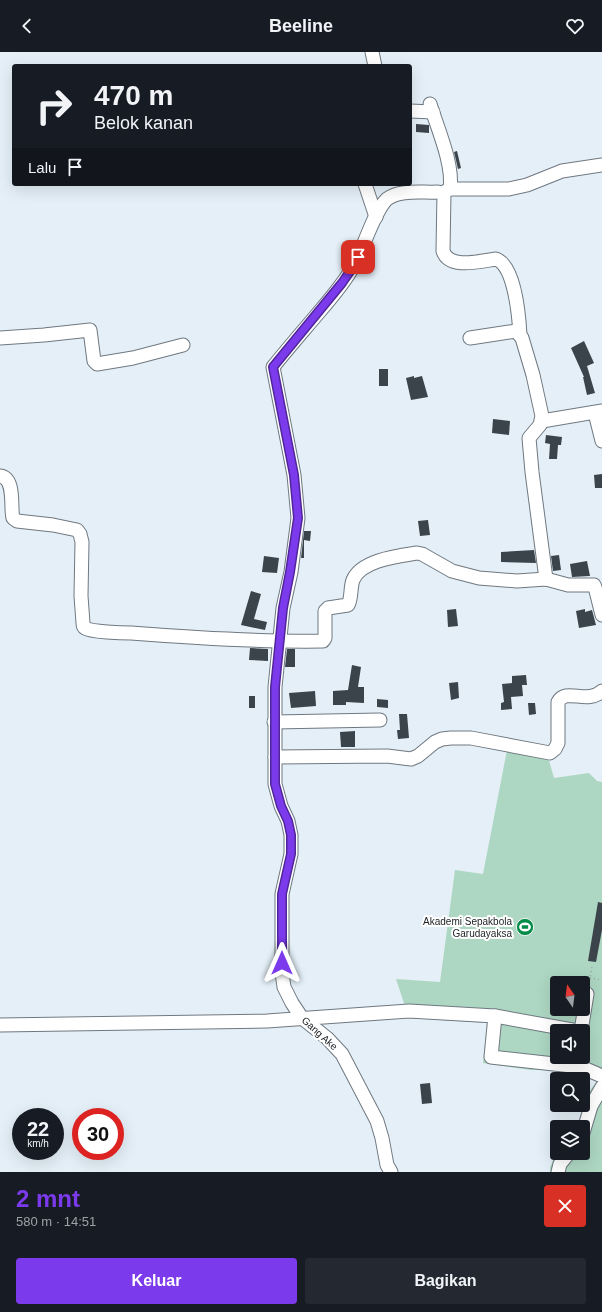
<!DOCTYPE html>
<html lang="id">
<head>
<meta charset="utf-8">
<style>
  :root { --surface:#171b24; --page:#242831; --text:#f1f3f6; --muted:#9ea1a6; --accent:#7c3aed }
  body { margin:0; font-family:Helvetica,sans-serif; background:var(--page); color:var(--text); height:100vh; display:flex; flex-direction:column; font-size:15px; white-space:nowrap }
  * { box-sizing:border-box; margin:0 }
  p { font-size:13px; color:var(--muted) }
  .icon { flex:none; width:22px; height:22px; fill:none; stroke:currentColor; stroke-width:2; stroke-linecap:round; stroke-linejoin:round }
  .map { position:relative; height:1120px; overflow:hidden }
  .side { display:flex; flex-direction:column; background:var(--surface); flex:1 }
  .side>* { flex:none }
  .banner { position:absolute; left:12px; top:12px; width:400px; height:122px; border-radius:4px; box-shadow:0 4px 16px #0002; background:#171b24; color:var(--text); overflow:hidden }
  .needle { width:26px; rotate:346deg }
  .controls { position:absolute; left:550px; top:924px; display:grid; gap:8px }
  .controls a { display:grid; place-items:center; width:40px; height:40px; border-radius:4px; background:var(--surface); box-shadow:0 4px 16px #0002; font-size:20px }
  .speed { position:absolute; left:12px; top:1056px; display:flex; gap:8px; font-size:20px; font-weight:700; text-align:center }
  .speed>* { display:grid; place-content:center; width:52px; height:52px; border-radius:50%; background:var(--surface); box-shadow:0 4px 16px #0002; line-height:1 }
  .speed small { font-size:10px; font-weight:400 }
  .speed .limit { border:6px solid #d22; background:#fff; color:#111 }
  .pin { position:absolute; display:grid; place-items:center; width:34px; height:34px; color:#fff; margin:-17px; border-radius:8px; box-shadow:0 2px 6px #0006 }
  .me { position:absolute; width:44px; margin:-22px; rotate:0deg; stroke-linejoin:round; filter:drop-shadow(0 0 3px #0008) }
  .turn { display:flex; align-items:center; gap:14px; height:84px; padding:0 16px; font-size:18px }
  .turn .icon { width:52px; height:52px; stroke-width:2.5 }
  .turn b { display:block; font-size:28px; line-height:34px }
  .then { display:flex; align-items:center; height:38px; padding:0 16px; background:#0003; gap:8px; font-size:15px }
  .round { display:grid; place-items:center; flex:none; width:42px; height:42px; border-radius:4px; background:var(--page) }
  .overview { display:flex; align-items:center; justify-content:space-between; height:68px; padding:0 16px }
  h1 { font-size:24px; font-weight:700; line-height:30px; color:var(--accent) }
  .primary-button { display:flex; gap:8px; margin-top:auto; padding:8px 16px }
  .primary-button a { flex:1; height:46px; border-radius:4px; background:var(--accent); color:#fff; font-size:16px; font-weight:700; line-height:46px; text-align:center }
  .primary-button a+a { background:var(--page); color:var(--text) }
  header { display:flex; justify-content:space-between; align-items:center; height:52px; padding:0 16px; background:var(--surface); font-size:18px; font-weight:700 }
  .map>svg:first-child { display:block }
  .green { fill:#add7c2; fill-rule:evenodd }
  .building { fill:#3c444b }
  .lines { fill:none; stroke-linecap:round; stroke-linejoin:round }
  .minor-casing { stroke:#6f7880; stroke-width:15 }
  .path { stroke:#9ba3a9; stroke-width:1.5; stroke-dasharray:1 3; stroke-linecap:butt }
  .minor { stroke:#fff; stroke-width:13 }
  .route-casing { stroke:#51269a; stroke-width:10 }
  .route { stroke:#7c3aed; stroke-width:7 }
  .labels { text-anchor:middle; stroke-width:4; stroke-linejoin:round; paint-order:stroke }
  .poi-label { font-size:10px; fill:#212528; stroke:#fff; text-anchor:end }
  .street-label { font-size:10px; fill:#212528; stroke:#fff }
</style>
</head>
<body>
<header><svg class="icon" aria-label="back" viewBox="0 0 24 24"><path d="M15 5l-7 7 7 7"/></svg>Beeline<svg class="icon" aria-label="heart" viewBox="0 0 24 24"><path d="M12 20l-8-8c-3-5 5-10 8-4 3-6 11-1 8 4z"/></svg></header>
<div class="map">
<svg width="602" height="1120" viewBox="0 0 602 1120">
  <rect width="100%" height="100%" fill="#e4eff7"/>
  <path class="green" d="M507,698L548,705L554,726L589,721L597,729L602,730V1120H550V1115L557,1100V1101H583V1075H578L585,1045L597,1029L585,1022L554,1018H531L483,1011L487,971L409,966L396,927L440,930L455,818L483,822ZM557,931H583V957H557ZM557,979H583V1005H557Z"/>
  <g class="building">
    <path d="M416,72L429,73V81L416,80Z"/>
    <path d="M457,99L461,116L458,117L454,100Z"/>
    <path d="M584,289L594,311L587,314L595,341L587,343L583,325H584L571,296Z"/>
    <rect x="379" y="317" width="9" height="17"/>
    <path d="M414,324V326L422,324L428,345L411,348L406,326Z"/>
    <path d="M493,367L510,369L509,383L492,381Z"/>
    <path d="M546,383L562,385L561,393H558L557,407H549L550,392L545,391Z"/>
    <path d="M602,422V436H595L594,423Z"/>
    <path d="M428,468L430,483L420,484L418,469Z"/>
    <path d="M304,479H311L310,489L304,488V506H301Z"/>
    <path d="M534,498L536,511L501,510V500Z"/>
    <path d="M559,503L561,518L553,519L551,504Z"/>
    <path d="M264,504L279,506L277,521L262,520Z"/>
    <path d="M587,509L590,524L572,525L570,512Z"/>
    <path d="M251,539L261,542L254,567L267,570L265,578L241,573Z"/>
    <path d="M456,557L458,574L448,575L447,558Z"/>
    <path d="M585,557V560L592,558L596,573L579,576L576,559Z"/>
    <path d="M250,596L268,597V609L249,608Z"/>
    <path d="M287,597H295V615H285Z"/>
    <path d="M352,613L361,615L358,635H364V651L346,650V653H333V639L348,638Z"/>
    <path d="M526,623L527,633H522L523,644L511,645L512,657L501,658V651L504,650L502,632L512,631V624Z"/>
    <path d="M458,630L459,646L451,648L449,631Z"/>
    <path d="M315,639L316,654L291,656L289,641Z"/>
    <rect x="249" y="644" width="6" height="12"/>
    <path d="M377,647L388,648V656L377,655Z"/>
    <path d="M528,651H535L536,662L529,663Z"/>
    <path d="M399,662H407L409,686L398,687L397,678H400Z"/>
    <path d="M355,679V695H341L340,680Z"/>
    <path d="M598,850L602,851V878L596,910L588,909Z"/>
    <path d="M430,1031L432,1051L422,1052L420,1032Z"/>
  </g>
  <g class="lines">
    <defs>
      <g id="minor">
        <path d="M372,0L375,14"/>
        <path d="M430,52C437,75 454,113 450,137"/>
        <path d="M410,59L433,60"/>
        <path d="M365,132L376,165"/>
        <path d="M520,283C519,265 515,214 496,207C481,209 449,218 443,199L444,140L450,137H509L527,133L562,119L602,113"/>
        <path d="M0,286L44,283L90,278L94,309L97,312L133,306L183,293"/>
        <path d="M470,286L516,279L522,286L533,323L542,364L540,373L529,386L532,420L546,527"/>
        <path d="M595,361L602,389"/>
        <path d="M542,369L602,359"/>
        <path d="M0,424C16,426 10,456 13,466L17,469L53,473L77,478L80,482L82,490L81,544L83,571C83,573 83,575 85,576C91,580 122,581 131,581C195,586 259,590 323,589L325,586V559L328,556L348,553C352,546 350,536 353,528C361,508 398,504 417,501L422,502L452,519L479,526L517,529L546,527L568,533H594L595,535L602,563"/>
        <path d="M274,670L380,668"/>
        <path d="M275,705L387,704L411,707L418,704L435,690L442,687L451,686H471L550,701L555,697L558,691V650C566,635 587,653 602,639"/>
        <path d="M495,964L491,1005L581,1015L602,1024"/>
        <path d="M0,973L267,969L409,959L495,964L578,979"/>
        <path d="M581,979L587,942"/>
        <path d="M583,1081L591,1054L602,1035"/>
        <path d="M391,1120L387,1113L382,1086L377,1069L342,1002L327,986L302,966L292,951L284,935L282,921V842L291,802V783L288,769L281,754L275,732V635L283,556L291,520L298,466L294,423L273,315C288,296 304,278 320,259C332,245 344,231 353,215C363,198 374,159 387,147C400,137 423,141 438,140"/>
        <path d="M558,1120L560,1112L569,1101"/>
      </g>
    </defs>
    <use href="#minor" class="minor-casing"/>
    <g class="path">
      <path d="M590,926L602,928"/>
      <path d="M589,932L592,915"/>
    </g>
    <use href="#minor" class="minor"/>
  </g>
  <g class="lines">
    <defs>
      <path id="route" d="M282,911V842L291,802V783L288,769L281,754L275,732V635L283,556L290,520L298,466L294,423L273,315L342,231L353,215L358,205"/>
    </defs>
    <use href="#route" class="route-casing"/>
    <use href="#route" class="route"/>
  </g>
  <defs>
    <symbol id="stadium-disc" viewBox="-11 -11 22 22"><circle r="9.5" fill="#038b48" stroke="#fff"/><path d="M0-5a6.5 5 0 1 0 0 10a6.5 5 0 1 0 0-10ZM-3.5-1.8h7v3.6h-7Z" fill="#fff"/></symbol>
  </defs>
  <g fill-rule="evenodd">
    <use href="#stadium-disc" x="515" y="865" width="20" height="20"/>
  </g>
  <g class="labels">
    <g class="poi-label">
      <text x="512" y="873">Akademi Sepakbola<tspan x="512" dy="12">Garudayaksa</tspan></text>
    </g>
    <g class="street-label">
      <text transform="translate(320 981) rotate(42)" y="4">Gang Ake</text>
    </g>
  </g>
</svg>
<div class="controls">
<a><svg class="needle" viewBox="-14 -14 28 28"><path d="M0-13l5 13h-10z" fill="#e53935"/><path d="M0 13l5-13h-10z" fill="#9ea1a6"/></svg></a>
<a><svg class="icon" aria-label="sound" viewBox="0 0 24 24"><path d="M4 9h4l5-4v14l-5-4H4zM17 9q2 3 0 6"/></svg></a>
<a><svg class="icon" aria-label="search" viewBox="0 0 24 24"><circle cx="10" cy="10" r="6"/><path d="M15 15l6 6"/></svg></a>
<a><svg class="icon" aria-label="layers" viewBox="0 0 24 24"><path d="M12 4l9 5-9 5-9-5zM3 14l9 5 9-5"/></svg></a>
</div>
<div class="speed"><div>22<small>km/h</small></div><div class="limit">30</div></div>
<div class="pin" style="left:358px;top:205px;background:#d93025"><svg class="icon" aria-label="arrive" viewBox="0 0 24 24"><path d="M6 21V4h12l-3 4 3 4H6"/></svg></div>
<svg class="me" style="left:282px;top:911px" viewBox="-20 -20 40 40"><path d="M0-17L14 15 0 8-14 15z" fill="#7c3aed" stroke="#fff" stroke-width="4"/></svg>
<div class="banner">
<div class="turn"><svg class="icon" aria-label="right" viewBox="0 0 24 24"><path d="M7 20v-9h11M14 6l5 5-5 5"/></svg><div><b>470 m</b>Belok kanan</div></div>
<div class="then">Lalu<svg class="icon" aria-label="arrive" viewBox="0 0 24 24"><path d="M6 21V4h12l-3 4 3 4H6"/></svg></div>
</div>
</div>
<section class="side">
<div class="overview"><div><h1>2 mnt</h1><p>580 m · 14:51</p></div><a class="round" style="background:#d93025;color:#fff"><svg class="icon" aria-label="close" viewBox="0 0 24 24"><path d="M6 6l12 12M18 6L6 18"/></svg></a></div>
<div class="primary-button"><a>Keluar</a><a>Bagikan</a></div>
</section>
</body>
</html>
